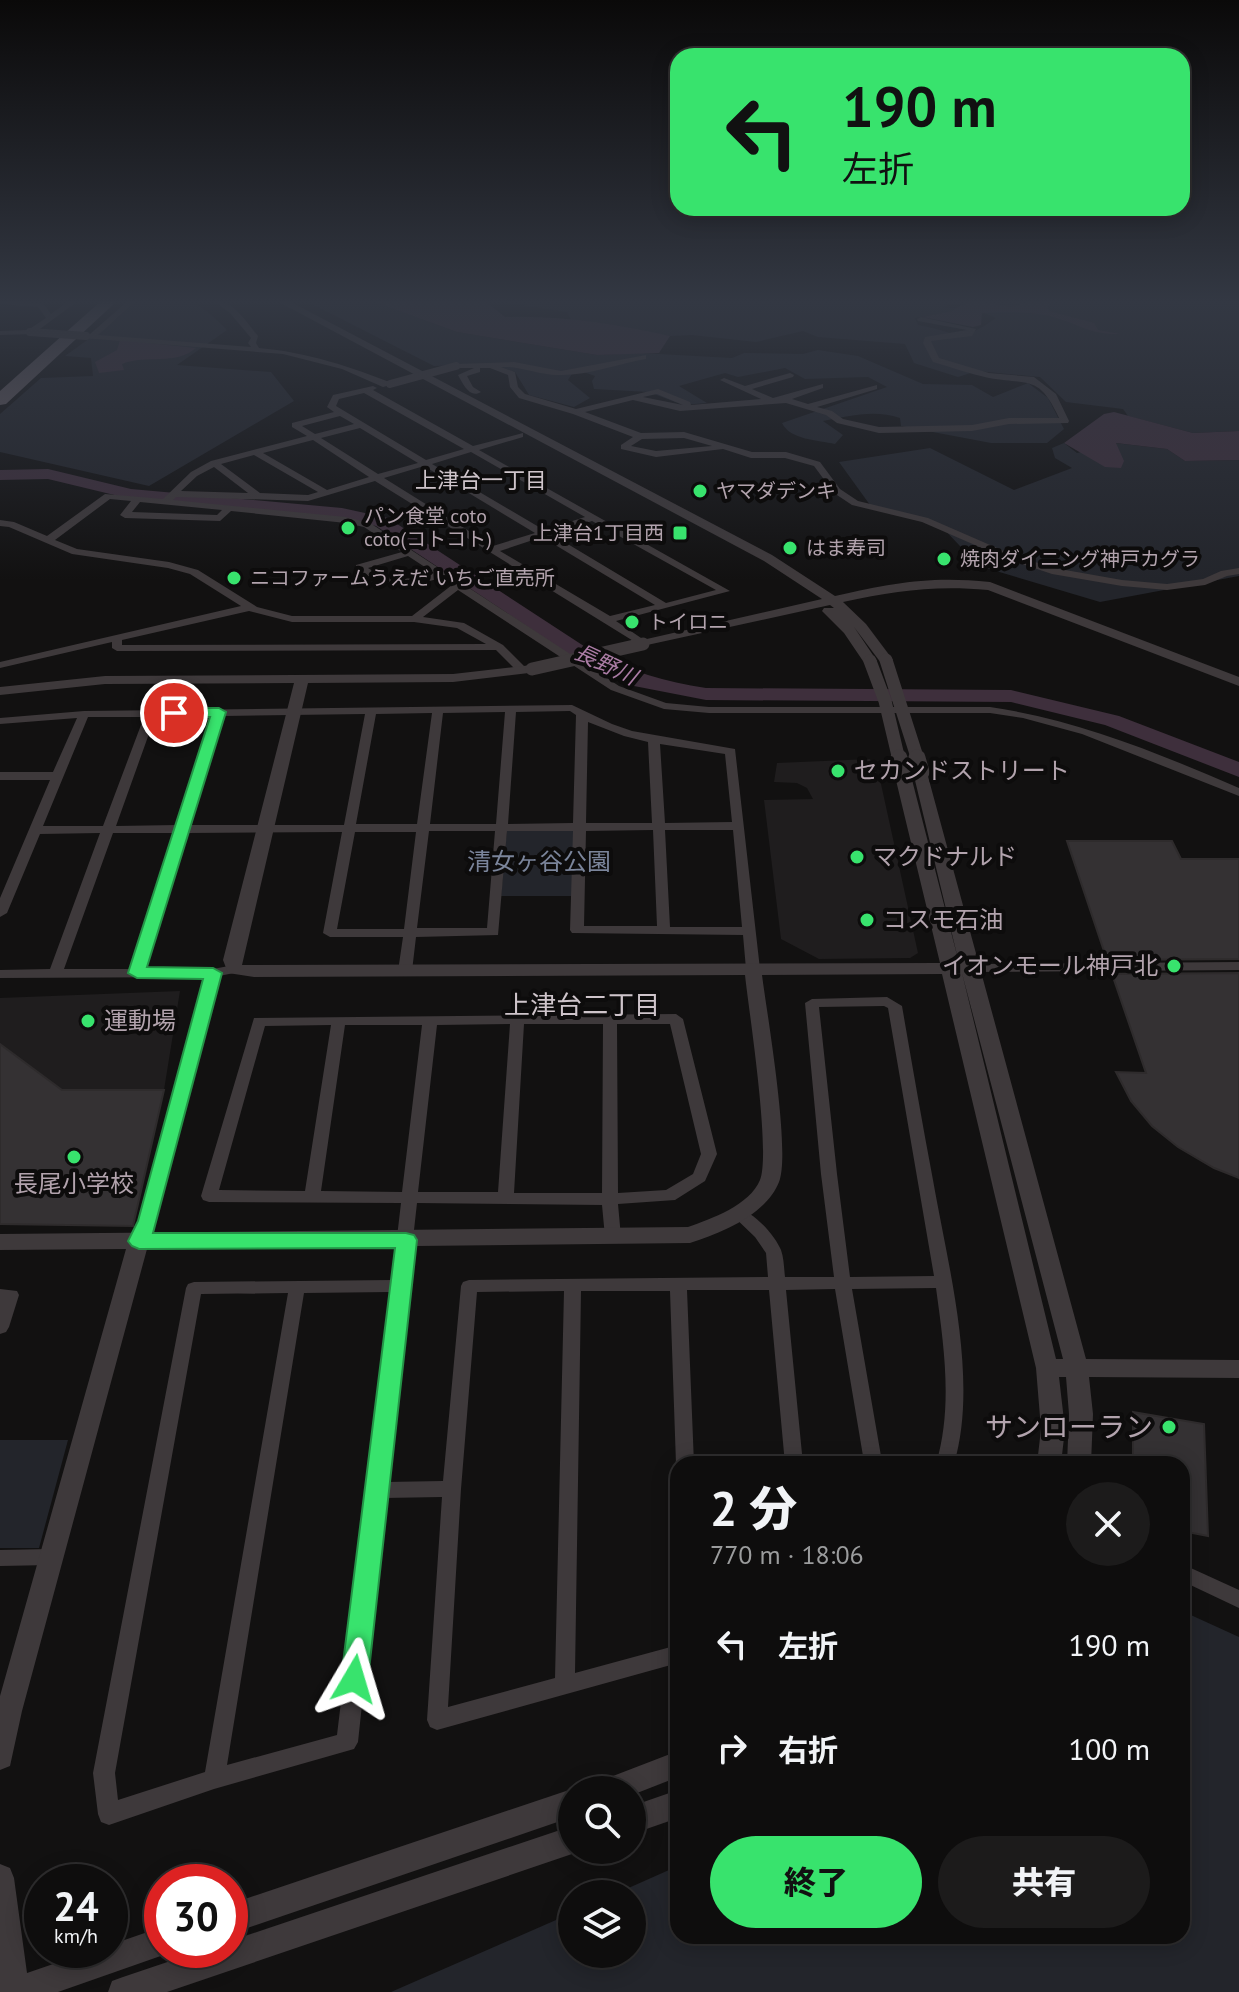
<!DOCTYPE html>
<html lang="ja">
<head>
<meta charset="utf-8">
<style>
  :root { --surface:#0e0d0d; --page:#1c1b1b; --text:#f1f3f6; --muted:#9b9c9d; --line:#2e2d2e; --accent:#38e36d }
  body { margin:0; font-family:"PT Sans","Noto Sans JP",sans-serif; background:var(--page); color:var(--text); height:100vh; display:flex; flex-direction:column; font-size:30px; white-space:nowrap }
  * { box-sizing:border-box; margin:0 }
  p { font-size:26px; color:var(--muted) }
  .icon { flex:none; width:44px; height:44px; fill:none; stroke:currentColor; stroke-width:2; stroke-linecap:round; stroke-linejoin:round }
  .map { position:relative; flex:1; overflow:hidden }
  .details { position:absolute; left:670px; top:1456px; width:520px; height:488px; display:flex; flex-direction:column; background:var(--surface); border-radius:24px; box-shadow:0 4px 20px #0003,0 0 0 2px var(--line) }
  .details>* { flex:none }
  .hud { position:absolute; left:670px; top:48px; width:520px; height:168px; border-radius:24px; box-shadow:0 4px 20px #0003,0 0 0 2px var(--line); background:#38e36d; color:#111; overflow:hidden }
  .tools { position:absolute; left:558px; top:1776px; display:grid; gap:16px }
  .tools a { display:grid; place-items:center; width:88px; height:88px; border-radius:50%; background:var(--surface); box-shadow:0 4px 20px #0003,0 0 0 2px var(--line); font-size:40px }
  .speed { position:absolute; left:24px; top:1864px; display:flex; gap:16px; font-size:40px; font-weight:700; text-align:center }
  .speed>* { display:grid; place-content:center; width:104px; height:104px; border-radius:50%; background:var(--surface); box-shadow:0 4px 20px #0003,0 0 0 2px var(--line); line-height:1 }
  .speed small { font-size:20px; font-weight:400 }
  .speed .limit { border:12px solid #d22; background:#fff; color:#111 }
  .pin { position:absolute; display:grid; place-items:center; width:68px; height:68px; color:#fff; margin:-34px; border:4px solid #fff; border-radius:50%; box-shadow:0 2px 8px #0007 }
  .me { position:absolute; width:88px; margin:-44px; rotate:7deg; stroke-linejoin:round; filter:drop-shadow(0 0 6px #0008) }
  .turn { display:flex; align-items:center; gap:28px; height:168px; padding:0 40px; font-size:36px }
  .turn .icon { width:104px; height:104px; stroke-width:2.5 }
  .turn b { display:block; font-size:56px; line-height:68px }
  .round { display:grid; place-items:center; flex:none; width:84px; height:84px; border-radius:42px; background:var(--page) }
  .headline { display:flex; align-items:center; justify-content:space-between; height:136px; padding:0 40px }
  h1 { font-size:48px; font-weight:800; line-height:60px }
  .cta { display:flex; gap:16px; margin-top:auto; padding:16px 40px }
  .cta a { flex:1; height:92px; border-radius:48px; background:var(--accent); color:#111; font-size:32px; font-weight:800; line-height:92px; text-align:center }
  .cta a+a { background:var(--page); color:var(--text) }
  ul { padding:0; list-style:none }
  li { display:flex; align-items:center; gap:24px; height:104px; padding:0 40px }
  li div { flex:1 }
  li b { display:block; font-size:30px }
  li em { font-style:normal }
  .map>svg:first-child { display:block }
  .built { fill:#1f1d1e }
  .green { fill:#23252b; fill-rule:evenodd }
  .water { fill:#3e2f3c }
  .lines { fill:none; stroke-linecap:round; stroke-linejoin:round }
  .river { fill:#3e2f3c; fill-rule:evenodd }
  .building { fill:#343133; stroke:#2e2b2c; stroke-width:2 }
  .minor { fill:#3e393b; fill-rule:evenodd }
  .tertiary { fill:#3e393b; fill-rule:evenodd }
  .motorway { fill:#675e64; fill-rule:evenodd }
  .minor-bridge { stroke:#3e393b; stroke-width:8 }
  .tertiary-bridge-far1 { stroke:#3e393b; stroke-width:13 }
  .tertiary-bridge { stroke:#3e393b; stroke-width:17 }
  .route { fill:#38e36d; stroke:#249447; stroke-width:2 }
  .poi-dot { fill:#38e36d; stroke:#0d0c0c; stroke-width:3 }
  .labels { text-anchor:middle; stroke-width:8; stroke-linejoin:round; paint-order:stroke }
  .far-poi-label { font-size:20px; fill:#b2a3ad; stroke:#0d0c0c; text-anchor:start }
  .far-neighbourhood-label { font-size:22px; fill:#cec4ca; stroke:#0d0c0c }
  .far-water-label { font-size:22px; font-style:italic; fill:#ab7ca5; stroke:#0d0c0c }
  .poi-label { font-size:24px; fill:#b2a3ad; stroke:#0d0c0c; text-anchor:start }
  .park-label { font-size:24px; fill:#7b859b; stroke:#0d0c0c }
  .neighbourhood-label { font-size:26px; fill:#cec4ca; stroke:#0d0c0c }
  .near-poi-label { font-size:28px; fill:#b2a3ad; stroke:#0d0c0c; text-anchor:end }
</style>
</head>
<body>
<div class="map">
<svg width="1239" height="1992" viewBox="0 0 1239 1992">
  <rect width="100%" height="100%" fill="#121111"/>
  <g class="built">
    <path d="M870,759L881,784L918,953L910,958L819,959L781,939L764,800L813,799L807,788L797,783L774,782L777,763Z"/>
    <path d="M180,991L164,1090H62L0,1044V998Z"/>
  </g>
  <g class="green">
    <path d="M136,301C185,301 190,292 227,330L177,365L271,372L294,401L149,486L0,452V414L41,378L93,376L91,358L65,356L115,320Z"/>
    <path d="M306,301H372L457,332L597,355L641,353L732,358L744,353L803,354L818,350L858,356L923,384L972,385L993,397L1028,383L1048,398L1064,429L1047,443H991L901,426L900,418C874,409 849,416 823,421L843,435L835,444C818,440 790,440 782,423L887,387L868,377L805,379L785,368L738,377L725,373L679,386L707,403L683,405L649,392L594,389L592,381L595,376L575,369L568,380L590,398L574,407L529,395L515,372L491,364L434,366Z"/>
    <path d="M495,301H1239V431L1193,433L1128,416L1123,409L1066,402L1040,377L977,371L958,377L914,363L905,344L818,337L803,331L756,342L692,335L670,336L571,320L567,312ZM961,303L996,318C959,345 958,332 918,325L915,318L954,311L956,308L940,307Z"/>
    <path d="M1064,443L1077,453L1115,443L1167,449L1185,461L1239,460V576L1100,602L979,566L938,523L870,505L839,462L930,448L1014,490L1072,468L1055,458L1052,448Z"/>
    <path d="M507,829H575L572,896H501Z"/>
    <path d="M0,1440H68L39,1548H0Z"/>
    <path d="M1182,1611L1239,1637V1992H391L572,1913V1954H632V1894H615L678,1866V1936H1182Z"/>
  </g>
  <g class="water">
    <path d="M372,301H485L505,317C560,315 617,324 670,336L659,353L597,355L457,332Z"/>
    <path d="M977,301L1010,307L1034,301H1054L1047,307L1049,311L1094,323L1098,330L1120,334C1090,335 1079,324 1053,317C1032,311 1003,312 982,313L981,325L973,327L922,317L952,311L965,303Z"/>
    <path d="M120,340L196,348C175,366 147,354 122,364L124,370L99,373L95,362L117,350Z"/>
    <path d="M1114,412L1193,433L1239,431V460L1185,461L1167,449L1116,443L1124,461L1121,468L1105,467L1064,443L1104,414Z"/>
  </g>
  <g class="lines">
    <path class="river" d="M48,469L131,489L342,508L388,518L593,652C630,671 665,682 706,688L1011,690L1119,716L1239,762V777L1105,725L1011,702L706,700L634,686L579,661L376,526L342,518L131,499L48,479L0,480V470Z"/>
  </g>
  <g class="building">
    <path d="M1067,841H1172L1181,859H1239V959L1107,960Z"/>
    <path d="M1239,973V1178L1214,1168L1178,1147L1152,1126L1131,1101L1116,1072L1146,1073L1112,974Z"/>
    <path d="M0,1044L62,1090H164L133,1226L0,1224Z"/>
    <path d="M1133,1412L1204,1424L1208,1536L1182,1531V1464H1133Z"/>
  </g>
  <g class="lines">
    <g class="minor">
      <path d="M0,301L43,303L51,314L69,301H78L33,334L0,335V331L28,330L46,318L38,307L0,304Z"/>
      <path d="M128,301H136L98,335L251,347L248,343L251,338L230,313L214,301C234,300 246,322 258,336L256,343L259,348C306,352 352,367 394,384L383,387L342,369L283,354L83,338V334H90Z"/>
      <path d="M921,317L976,329L972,336L931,341L939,358L989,373L1034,377L1056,394L1069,421L1068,423L1009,424L972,431L879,433L837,423L826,415L786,403L680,411L633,400L585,412L641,433L684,432L752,452H786L820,462L840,489L858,501L928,518L1013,555L1054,568L1122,580L1167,584L1203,579L1221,571L1239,568V574L1227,576L1205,585L1167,590L1122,586L1052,574L1007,559L922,522L852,505L834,493L814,466L785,458H751L723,449L656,457L621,449V445L633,437L573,414L519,398L510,387L508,375L490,368H480V372L467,376L473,387L481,392C470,399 463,384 458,375L474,368H456L452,366L456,364L514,362L561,371L646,355V359C617,364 587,376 558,375C538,375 521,366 501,367L515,372L518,387L525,394L576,409L658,389L690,402L691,405L761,399L720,380L724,378L745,386L790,373L794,375L793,377L752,389L773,398L823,384V388L792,399L808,404L877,385V389L817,407L832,411L843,419L879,427L972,425L1009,418H1059C1039,375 1030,385 989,378C970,374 951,367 933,362L923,343L925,337L967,330L918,321L917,319ZM657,394L683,405L643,397ZM684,438L712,446L656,451L631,446L642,439Z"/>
      <path d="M373,386L377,388L373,390L473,446L523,433V437L479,450L730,591L616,621L647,642L648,644L643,647L375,481L308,501L176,497L173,500L346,517L370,523L619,686L666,703L709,707H990C1078,720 1158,753 1239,788V796L1082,734L1023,718L990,713H709L664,709L611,690L458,590L423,617L464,623L503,645L527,669V673H519L496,650L117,651L112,648V642L0,668V662L241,606L190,574L168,568L72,554L9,527L0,526V520L14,522L47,536L105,494L163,499L191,472L211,461L307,436L292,427V423L334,412L327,407L333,395ZM364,393L464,449L426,460L336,406L339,399ZM340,416L354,424L315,434L302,426ZM360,428L418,463L378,474L321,438ZM313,440L369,477L327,490L263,453ZM471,452L585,517L544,530L432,464ZM254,455L318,492L308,495L260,493L221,464ZM424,466L535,533L493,546L384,478ZM214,467L248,493L181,491L197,476ZM110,499L131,501L120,515L125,518L220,521L231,511L346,523L364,527L402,552L356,565V569C384,587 409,588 440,578L452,585L412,616H292L257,607L198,570L169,562L77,549L55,540ZM140,502L222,510L217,515L132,512ZM592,521L716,590L666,603L551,534ZM542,537L655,605L610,616L500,551ZM408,556L434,573C410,581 389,582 368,568ZM249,611L292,622H414L457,628L486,644L122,645V640Z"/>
      <path d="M572,705L612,724L632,731L735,749L760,969L758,972L753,973L746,969L743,935L572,933L570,930L573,831H507L498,935L416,937L412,971L405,975L398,971L403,937H330L323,933L342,832L187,833L145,969H213L234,965L241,969L239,972L219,976L156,1221L145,1245L139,1247L133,1245L131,1241L140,1221L205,977L0,978V970L50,969L100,833L40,834L7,913L0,917V898L50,780H0V772H53L77,718L0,724V718L84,711ZM570,711L576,715L573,823L508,824L516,712ZM505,712L496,824H430L443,713ZM432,713L417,824H356L376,714ZM365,714L344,825H190L224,716ZM212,716L177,825L116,826L155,717ZM88,717H144L103,826H43ZM588,722L624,736L648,742L652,823H586ZM660,744L725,754L732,822L665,823ZM653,830L657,926H584L586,831ZM665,830H733L742,927H670ZM429,831H495L487,928H417ZM355,832H416L404,929H337ZM113,833H175L131,969H64Z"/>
      <path d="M1239,962V970L969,972L962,968L969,964Z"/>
      <path d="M887,997L902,1006C912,1064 922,1122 933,1180C948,1266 979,1380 954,1464H936C953,1407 944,1347 936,1288L852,1289L881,1456L878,1464H860L863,1456L835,1289L786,1290L803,1464H785L769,1290H687L694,1464H678V1468L676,1464L670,1291H581L575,1673L678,1645V1663L437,1730L430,1727L427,1720L442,1497L384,1498L358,1742L354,1749L214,1789L109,1825L101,1822L98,1814L93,1773L186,1288L188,1284L194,1282L392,1280L401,1203L209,1202L203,1200L201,1196L254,1018L676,1014L683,1019L717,1154L705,1181L675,1200L618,1204L621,1237L619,1241H607L605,1237L602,1205L417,1203L386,1482L443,1481L461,1286L463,1282L469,1280L768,1277L766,1253L755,1237L730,1213L732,1209C749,1205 775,1235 781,1250C784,1258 784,1269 785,1277H834L821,1174L805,1003L812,999ZM884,1006L888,1008L934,1276L850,1277L837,1174L819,1007ZM510,1024L498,1192H418L437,1025ZM524,1024H603L602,1193H514ZM617,1024H670L701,1154L693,1174L666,1190L618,1193ZM331,1025L305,1191L219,1190L265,1026ZM345,1025H422L402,1192L321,1191ZM564,1291L555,1678L448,1707L461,1489L477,1292ZM390,1292L337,1735L227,1765L304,1293ZM288,1293L205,1772L118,1800L115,1773L201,1294Z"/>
      <path d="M0,1289L17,1291L19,1295L9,1327L6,1332L0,1334Z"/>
      <path d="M51,1549L58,1551L61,1557L58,1563L51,1565L0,1566V1550Z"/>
      <path d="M1182,1564L1239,1590V1608L1182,1581Z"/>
    </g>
    <g class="tertiary">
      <path d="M277,301H289L772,555L835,596C894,583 929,576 990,582L1239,677V686L988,590C934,585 895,591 843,602L866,624L893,660L886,664L881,663L854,627L877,661L870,665L865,664L844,633L822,611L824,608H834L830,605L638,647V641L822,599L764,561Z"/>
      <path d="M532,665L537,666V672L453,682L308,683L242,965L940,963L894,772L902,767L910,772L959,963L913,772L921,767L926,769L1086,1359L1239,1360V1378L1089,1377L1093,1414L1091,1464H1067L1069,1414L1066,1377H1059L1065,1429L1061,1464H1037L1041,1429L1036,1368L942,974L762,975C767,1014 791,1152 779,1182C766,1215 721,1233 690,1243L147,1249L22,1711L10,1766L0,1770V1696L126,1249L0,1250V1234L688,1227C711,1219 750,1205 760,1180C771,1152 749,1012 745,975L254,977L228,973L223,960L294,683L105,684L0,695V687L105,676L453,674ZM962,973L1063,1359H1056Z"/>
      <path d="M678,1751V1777L632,1795V1790H596L600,1781Z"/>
      <path d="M572,1789V1817L230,1934V1904Z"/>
      <path d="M678,1790V1818L632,1834V1806Z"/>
      <path d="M572,1826V1850H582L572,1854L167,1992H108L112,1981L123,1977L203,1950H230V1941Z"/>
      <path d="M0,1864L10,1868L14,1878L27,1973L94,1950H110V1945L162,1927V1950H173L172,1952L58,1992H0Z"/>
    </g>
    <path class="motorway" d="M101,301H117L6,404L0,405V391Z"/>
    <g class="minor-bridge">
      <path d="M30,332L86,336"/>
      <path d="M390,384L456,366"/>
    </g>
    <g class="tertiary-bridge-far1">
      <path d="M886,660L918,760"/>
      <path d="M870,661L885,701L899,760"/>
      <path d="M532,669L643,644"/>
    </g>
    <g class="tertiary-bridge">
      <path d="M899,758L902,772"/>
      <path d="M917,758L921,772"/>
    </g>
  </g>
  <linearGradient id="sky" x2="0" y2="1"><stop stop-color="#0a0909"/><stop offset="0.52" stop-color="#333843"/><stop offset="1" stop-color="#333843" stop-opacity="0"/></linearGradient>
  <rect width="1239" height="580" fill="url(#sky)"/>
  <path class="route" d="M219,708L226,712L147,967L213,968L222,973L153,1233H406L414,1235L417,1240L368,1679L364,1688L354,1691L345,1688L341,1679L395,1248L139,1249L132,1246L128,1241L138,1221L203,979L137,978L128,973L210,717H174L166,713L174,708Z"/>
  <g class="poi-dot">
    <circle cx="700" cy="491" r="8"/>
    <circle cx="348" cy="528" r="8"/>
    <rect x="672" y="525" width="16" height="16" rx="4"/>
    <circle cx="790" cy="548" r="8"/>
    <circle cx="944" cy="559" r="8"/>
    <circle cx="234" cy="578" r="8"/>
    <circle cx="632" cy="622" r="8"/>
    <circle cx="838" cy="771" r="8"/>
    <circle cx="857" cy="857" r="8"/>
    <circle cx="867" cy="920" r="8"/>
    <circle cx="1174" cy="966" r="8"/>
    <circle cx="88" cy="1021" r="8"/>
    <circle cx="74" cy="1157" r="8"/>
    <circle cx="1169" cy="1427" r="8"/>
  </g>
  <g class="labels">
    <g class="far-poi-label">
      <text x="716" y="498">ヤマダデンキ</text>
      <text x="364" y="523">パン食堂 coto<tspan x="364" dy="23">coto(コトコト)</tspan></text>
      <text x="664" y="540" text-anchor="end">上津台1丁目西</text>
      <text x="806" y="555">はま寿司</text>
      <text x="960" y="566">焼肉ダイニング神戸カグラ</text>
      <text x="250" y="585">ニコファームうえだ いちご直売所</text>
      <text x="648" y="629">トイロニ</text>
    </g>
    <g class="far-neighbourhood-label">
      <text x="481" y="488">上津台一丁目</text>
    </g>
    <g class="far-water-label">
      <text transform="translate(606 664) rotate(25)" y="8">長野川</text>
    </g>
    <g class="poi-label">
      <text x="854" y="779">セカンドストリート</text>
      <text x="873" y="865">マクドナルド</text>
      <text x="883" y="928">コスモ石油</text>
      <text x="1158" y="974" text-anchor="end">イオンモール神戸北</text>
      <text x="104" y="1029">運動場</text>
      <text x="74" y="1192" text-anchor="middle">長尾小学校</text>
    </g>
    <g class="park-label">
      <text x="539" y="870">清女ヶ谷公園</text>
    </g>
    <g class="neighbourhood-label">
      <text x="582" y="1014">上津台二丁目</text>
    </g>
    <g class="near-poi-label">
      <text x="1153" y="1437">サンローラン</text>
    </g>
  </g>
</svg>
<div class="tools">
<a><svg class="icon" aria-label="search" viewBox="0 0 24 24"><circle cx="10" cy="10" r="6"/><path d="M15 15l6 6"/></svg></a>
<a><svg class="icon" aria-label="layers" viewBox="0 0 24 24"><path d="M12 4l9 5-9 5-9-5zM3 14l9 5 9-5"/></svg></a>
</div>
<div class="speed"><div>24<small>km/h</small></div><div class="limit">30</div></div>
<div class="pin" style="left:174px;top:713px;background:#d93025"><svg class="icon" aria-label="arrive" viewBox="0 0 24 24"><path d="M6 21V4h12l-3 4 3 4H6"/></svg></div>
<svg class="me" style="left:354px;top:1679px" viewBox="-20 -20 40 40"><path d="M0-17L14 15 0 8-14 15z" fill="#38e36d" stroke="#fff" stroke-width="4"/></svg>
<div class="hud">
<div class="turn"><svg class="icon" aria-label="left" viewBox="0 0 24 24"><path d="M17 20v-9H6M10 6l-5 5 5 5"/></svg><div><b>190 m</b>左折</div></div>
</div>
<section class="details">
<div class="headline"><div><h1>2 分</h1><p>770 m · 18:06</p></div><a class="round"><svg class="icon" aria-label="close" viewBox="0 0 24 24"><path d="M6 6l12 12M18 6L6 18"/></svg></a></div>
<ul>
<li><svg class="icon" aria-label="left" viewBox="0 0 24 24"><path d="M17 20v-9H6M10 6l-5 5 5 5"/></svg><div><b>左折</b></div><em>190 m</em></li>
<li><svg class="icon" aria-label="right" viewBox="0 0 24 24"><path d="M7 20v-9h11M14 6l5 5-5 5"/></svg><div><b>右折</b></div><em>100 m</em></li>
</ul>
<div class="cta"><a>終了</a><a>共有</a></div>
</section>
</div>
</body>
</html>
